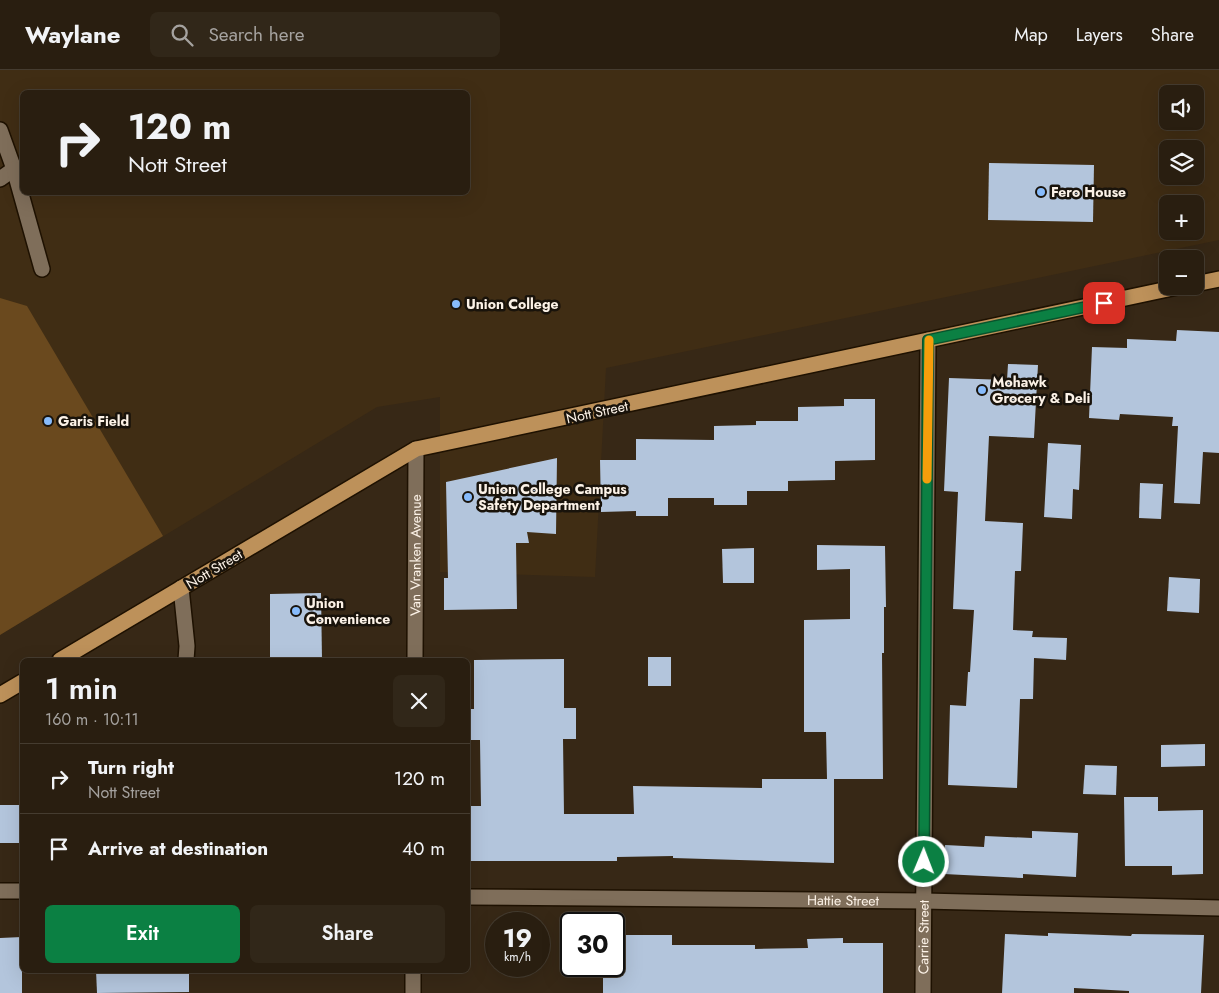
<!DOCTYPE html>
<html lang="en">
<head>
<meta charset="utf-8">
<style>
  :root { --surface:#291e10; --page:#312719; --text:#f1f3f6; --muted:#a5a29f; --line:#453c30; --accent:#0b8043 }
  body { margin:0; font-family:Jost,sans-serif; background:var(--page); color:var(--text); height:100vh; display:flex; flex-direction:column; font-size:19px; white-space:nowrap }
  * { box-sizing:border-box; margin:0 }
  p { font-size:16px; color:var(--muted) }
  .icon { flex:none; width:28px; height:28px; fill:none; stroke:currentColor; stroke-width:2; stroke-linecap:round; stroke-linejoin:round }
  .map { position:relative; flex:1; overflow:hidden }
  .sheet { position:absolute; left:20px; top:588px; width:450px; height:315px; display:flex; flex-direction:column; background:var(--surface); border-radius:8px; box-shadow:0 5px 20px #0002,0 0 0 1px var(--line) }
  .sheet>* { flex:none }
  .guide { position:absolute; left:20px; top:20px; width:450px; height:105px; border-radius:8px; box-shadow:0 5px 20px #0002,0 0 0 1px var(--line); background:#291e10; color:var(--text); overflow:hidden }
  .controls { position:absolute; left:1159px; top:15px; display:grid; gap:10px }
  .controls a { display:grid; place-items:center; width:45px; height:45px; border-radius:8px; background:var(--surface); box-shadow:0 5px 20px #0002,0 0 0 1px var(--line); font-size:25px }
  .speed { position:absolute; left:485px; top:842px; display:flex; gap:10px; font-size:25px; font-weight:700; text-align:center }
  .speed>* { display:grid; place-content:center; width:65px; height:65px; border-radius:50%; background:var(--surface); box-shadow:0 5px 20px #0002,0 0 0 1px var(--line); line-height:1 }
  .speed small { font-size:12px; font-weight:400 }
  .speed .limit { border:2px solid #111; border-radius:8px; background:#fff; color:#111 }
  .pin { position:absolute; display:grid; place-items:center; width:42px; height:42px; color:#fff; margin:-21px; border-radius:10px; box-shadow:0 2px 8px #0006 }
  .me { position:absolute; width:55px; margin:-28px; rotate:1deg; stroke-linejoin:round; filter:drop-shadow(0 0 4px #0008) }
  .turn { display:flex; align-items:center; gap:18px; height:105px; padding:0 25px; font-size:22px }
  .turn .icon { width:65px; height:65px; stroke-width:2.5 }
  .turn b { display:block; font-size:35px; line-height:42px }
  .round { display:grid; place-items:center; flex:none; width:52px; height:52px; border-radius:8px; background:var(--page) }
  .overview { display:flex; align-items:center; justify-content:space-between; height:85px; padding:0 25px }
  h1 { font-size:30px; font-weight:600; line-height:38px }
  .primary-button { display:flex; gap:10px; margin-top:auto; padding:10px 25px }
  .primary-button a { flex:1; height:58px; border-radius:8px; background:var(--accent); color:#fff; font-size:20px; font-weight:600; line-height:58px; text-align:center }
  .primary-button a+a { background:var(--page); color:var(--text) }
  ul { padding:0; list-style:none }
  li { display:flex; align-items:center; gap:15px; height:70px; padding:0 25px; border-top:1px solid var(--line) }
  li div { flex:1 }
  li b { display:block; font-size:19px }
  li em { font-style:normal }
  header { display:flex; align-items:center; gap:30px; box-sizing:border-box; height:70px; padding:0 25px; background:var(--surface); border-bottom:1px solid var(--line) }
  header strong { font-size:24px }
  nav { display:flex; gap:28px; margin-inline-start:auto; font-size:18px }
  .search { width:350px; height:45px; background:var(--page); display:flex; align-items:center; gap:12px; box-sizing:border-box; padding:0 18px; border-radius:8px; color:var(--muted); font-size:19px }
  .map>svg:first-child { display:block }
  .built { fill:#402d14; fill-rule:evenodd }
  .green { fill:#6a491e }
  .building { fill:#b3c5dc }
  .lines { fill:none; stroke-linecap:round; stroke-linejoin:round }
  .minor-casing { stroke:#1e1101; stroke-width:18 }
  .major-casing { stroke:#1e1101; stroke-width:18 }
  .minor { stroke:#7f6e5a; stroke-width:15 }
  .major { stroke:#bd915a; stroke-width:15 }
  .route-casing { stroke:#07532c; stroke-width:12 }
  .route { stroke:#0b8043; stroke-width:9 }
  .slow { stroke:#f59e0b; stroke-width:9 }
  .poi-dot { fill:#87bbfb; stroke:#19130b; stroke-width:2 }
  .labels { text-anchor:middle; stroke-width:5; stroke-linejoin:round; paint-order:stroke }
  .poi-label { font-size:14px; font-weight:bold; fill:#fcf2e7; stroke:#19130b; text-anchor:start }
  .street-label { font-size:14px; fill:#fcf2e7; stroke:#19130b }
</style>
</head>
<body>
<header>
<strong>Waylane</strong>
<div class="search"><svg class="icon" aria-label="search" viewBox="0 0 24 24"><circle cx="10" cy="10" r="6"/><path d="M15 15l6 6"/></svg>Search here</div>
<nav><a>Map</a><a>Layers</a><a>Share</a></nav>
</header>
<div class="map">
<svg width="1219" height="923" viewBox="0 0 1219 923">
  <rect width="100%" height="100%" fill="#372816"/>
  <path class="built" d="M0,0H1219V170L606,298L595,507L440,502V327L377,337L0,565ZM22,22H468V122H22ZM1168,24H1195V51H1168ZM1168,79H1195V106H1168ZM1168,134H1195V161H1168Z"/>
  <path class="green" d="M0,228L27,236L163,466L0,565Z"/>
  <g class="building">
    <path d="M989,93L1094,95L1093,152L988,150Z"/>
    <path d="M1177,260L1219,262V383L1203,382L1200,434L1174,433L1178,356H1172L1173,347L1120,344L1119,350L1089,348L1092,277L1127,278V269L1176,271Z"/>
    <path d="M1008,294L1038,295L1034,368L989,366L985,451L1023,453L1021,501H1015L1013,560L1033,561L1032,567L1067,568L1066,590L1034,588L1033,629H1020L1017,718L948,715L950,635L966,636L968,602H970L974,540L953,539L958,422L944,421L949,308L1007,310Z"/>
    <path d="M844,329H875V390L835,391V410L788,411V421H747V435H714V428H668V446H636V441L601,442L600,390H636V369L714,370V356L756,355V351H798V337L844,336Z"/>
    <path d="M1048,373L1081,375L1079,420L1073,419L1072,449L1044,447Z"/>
    <path d="M557,388L556,464L527,462L529,473H516L517,539L444,540V508H448L446,412Z"/>
    <path d="M1140,413L1163,414L1161,449L1139,448Z"/>
    <path d="M817,475L885,476L886,537H884V583H882L883,709H834V793L673,788V786L617,787V791H468V736H481L480,670H468V639H474V590L564,589V638H576V669H563L564,744H634L633,716L762,718V709H827L826,662H804V550L850,549V499L817,500Z"/>
    <path d="M754,478V513H723L722,479Z"/>
    <path d="M1169,507L1200,509L1199,543L1167,541Z"/>
    <path d="M321,523L322,590H270V524Z"/>
    <rect x="648" y="587" width="23" height="29"/>
    <path d="M1205,674V696L1161,697V675Z"/>
    <path d="M1085,695L1117,696L1116,725L1083,724Z"/>
    <path d="M1124,727H1158V741L1203,740V804L1172,805V796H1125Z"/>
    <rect x="0" y="735" width="22" height="38"/>
    <path d="M1032,761L1078,763L1076,807L1023,804V808L944,804L945,775L984,777L985,766L1032,768Z"/>
    <path d="M1048,863L1131,866L1132,864L1204,865L1201,923H1129V921L1074,918V923H1002L1005,864L1048,866Z"/>
    <path d="M614,865H672V875H755V879L808,878L807,869L843,868V873H883V923H603V896H614Z"/>
    <path d="M22,867V923H0V868Z"/>
    <path d="M96,900H189V922L97,923Z"/>
  </g>
  <g class="lines">
    <defs>
      <g id="minor">
        <path d="M0,60L14,99L0,109"/>
        <path d="M14,99L42,199"/>
        <path d="M181,518L187,576L186,590"/>
        <path id="s1" d="M415,590L416,379"/>
        <path d="M0,821H22"/>
        <path id="s2" d="M468,827L924,831L1219,838"/>
        <path d="M413,923V900"/>
        <path id="s3" d="M923,923L928,270"/>
      </g>
      <g id="major">
        <path d="M1195,214L1219,209"/>
        <path d="M60,590L416,379L1182,216"/>
        <path d="M0,625L22,612"/>
      </g>
    </defs>
    <use href="#minor" class="minor-casing"/>
    <use href="#major" class="major-casing"/>
    <use href="#minor" class="minor"/>
    <use href="#major" class="major"/>
  </g>
  <g class="lines">
    <defs>
      <path id="route" d="M924,792L928,270L1104,233"/>
    </defs>
    <use href="#route" class="route-casing"/>
    <use href="#route" class="route"/>
    <path class="slow" d="M927,409L929,270"/>
  </g>
  <g class="poi-dot">
    <circle cx="1041" cy="122" r="5"/>
    <circle cx="456" cy="234" r="5"/>
    <circle cx="982" cy="320" r="5"/>
    <circle cx="48" cy="351" r="5"/>
    <circle cx="468" cy="427" r="5"/>
    <circle cx="296" cy="541" r="5"/>
  </g>
  <g class="labels">
    <g class="poi-label">
      <text x="1051" y="127">Fero House</text>
      <text x="466" y="239">Union College</text>
      <text x="992" y="317">Mohawk<tspan x="992" dy="16">Grocery &amp; Deli</tspan></text>
      <text x="58" y="356">Garis Field</text>
      <text x="478" y="424">Union College Campus<tspan x="478" dy="16">Safety Department</tspan></text>
      <text x="306" y="538">Union<tspan x="306" dy="16">Convenience</tspan></text>
    </g>
    <g class="street-label">
      <text transform="translate(597 342) rotate(-12)" y="5">Nott Street</text>
      <text dy="5" stroke="none"><textPath href="#s1" startOffset="105">Van Vranken Avenue</textPath></text>
      <text transform="translate(214 499) rotate(-31)" y="5">Nott Street</text>
      <text dy="5" stroke="none"><textPath href="#s2" startOffset="375">Hattie Street</textPath></text>
      <text dy="5" stroke="none"><textPath href="#s3" startOffset="56">Carrie Street</textPath></text>
    </g>
  </g>
</svg>
<div class="controls">
<a><svg class="icon" aria-label="sound" viewBox="0 0 24 24"><path d="M4 9h4l5-4v14l-5-4H4zM17 9q2 3 0 6"/></svg></a>
<a><svg class="icon" aria-label="layers" viewBox="0 0 24 24"><path d="M12 4l9 5-9 5-9-5zM3 14l9 5 9-5"/></svg></a>
<a>+</a>
<a>−</a>
</div>
<div class="speed"><div>19<small>km/h</small></div><div class="limit">30</div></div>
<div class="pin" style="left:1104px;top:233px;background:#d93025"><svg class="icon" aria-label="arrive" viewBox="0 0 24 24"><path d="M6 21V4h12l-3 4 3 4H6"/></svg></div>
<svg class="me" style="left:924px;top:792px" viewBox="-20 -20 40 40"><circle r="17" fill="#0b8043" stroke="#fff" stroke-width="3"/><path d="M0-11L8 9 0 5-8 9z" fill="#fff"/></svg>
<div class="guide">
<div class="turn"><svg class="icon" aria-label="right" viewBox="0 0 24 24"><path d="M7 20v-9h11M14 6l5 5-5 5"/></svg><div><b>120 m</b>Nott Street</div></div>
</div>
<section class="sheet">
<div class="overview"><div><h1>1 min</h1><p>160 m · 10:11</p></div><a class="round"><svg class="icon" aria-label="close" viewBox="0 0 24 24"><path d="M6 6l12 12M18 6L6 18"/></svg></a></div>
<ul>
<li><svg class="icon" aria-label="right" viewBox="0 0 24 24"><path d="M7 20v-9h11M14 6l5 5-5 5"/></svg><div><b>Turn right</b><p>Nott Street</p></div><em>120 m</em></li>
<li><svg class="icon" aria-label="arrive" viewBox="0 0 24 24"><path d="M6 21V4h12l-3 4 3 4H6"/></svg><div><b>Arrive at destination</b></div><em>40 m</em></li>
</ul>
<div class="primary-button"><a>Exit</a><a>Share</a></div>
</section>
</div>
</body>
</html>
